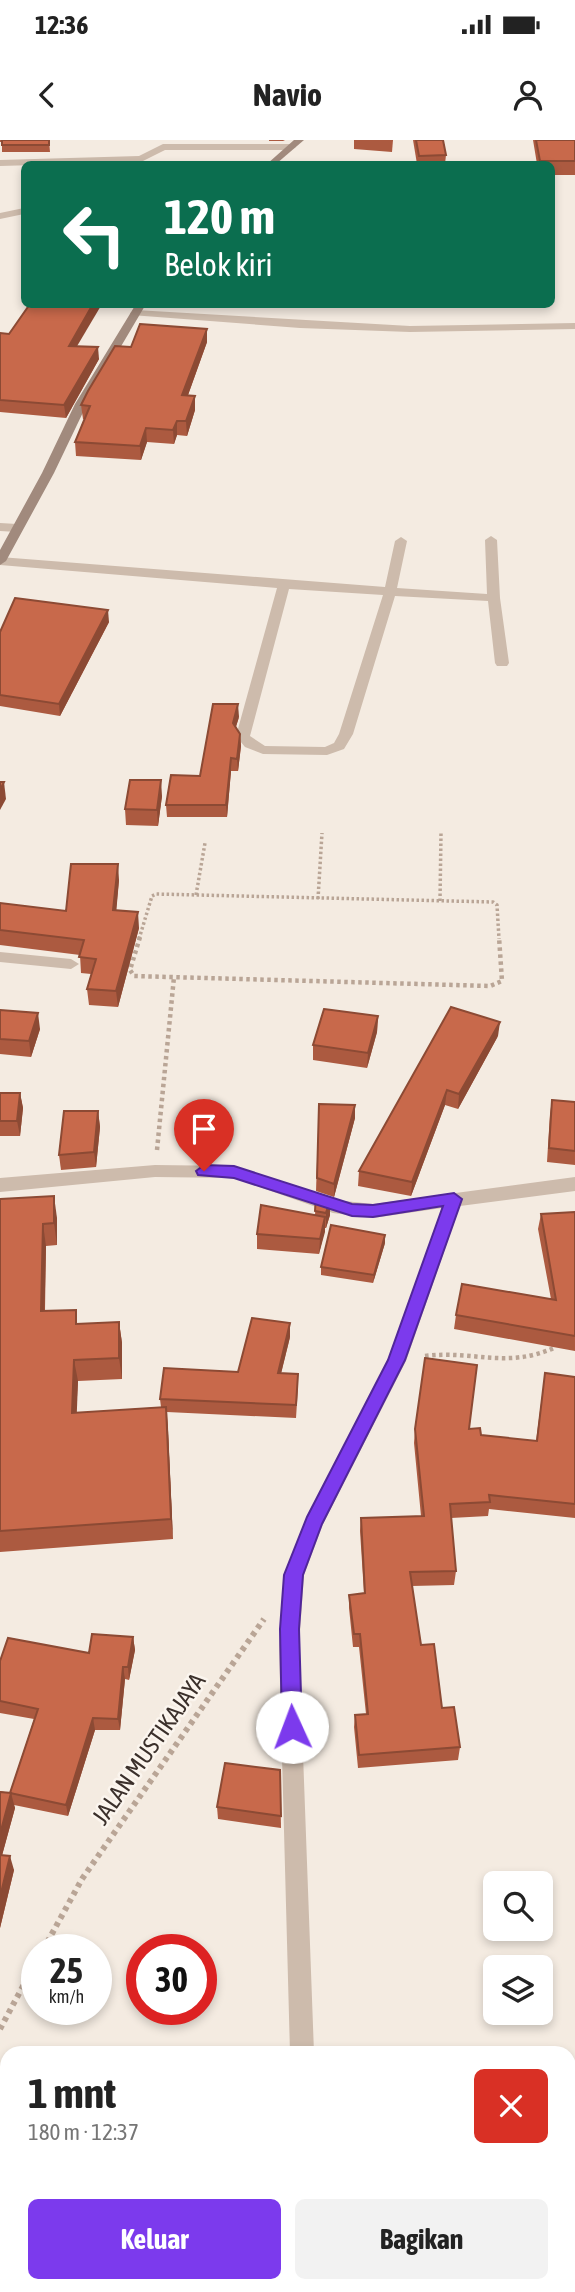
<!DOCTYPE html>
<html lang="id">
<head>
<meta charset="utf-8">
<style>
  :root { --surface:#fff; --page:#f2f2f2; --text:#222; --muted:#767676; --accent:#7c3aed }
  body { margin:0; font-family:"Asap Condensed",sans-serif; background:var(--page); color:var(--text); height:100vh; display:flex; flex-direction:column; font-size:26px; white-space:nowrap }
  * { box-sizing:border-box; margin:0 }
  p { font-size:23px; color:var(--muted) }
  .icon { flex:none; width:38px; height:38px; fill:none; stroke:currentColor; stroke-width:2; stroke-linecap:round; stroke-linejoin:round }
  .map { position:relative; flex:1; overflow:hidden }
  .panel { position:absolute; left:0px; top:1906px; width:576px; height:247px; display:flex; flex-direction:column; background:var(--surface); border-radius:21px 21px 0 0; box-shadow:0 4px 10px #0003 }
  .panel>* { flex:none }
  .hud { position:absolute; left:21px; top:21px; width:534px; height:147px; border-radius:10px; box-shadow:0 4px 10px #0003; background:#0b6e4f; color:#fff; overflow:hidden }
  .tools { position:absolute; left:483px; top:1731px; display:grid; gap:14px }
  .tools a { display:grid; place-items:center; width:70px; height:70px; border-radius:10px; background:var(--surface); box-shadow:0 4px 10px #0003; font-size:35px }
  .speed { position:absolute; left:21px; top:1794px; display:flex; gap:14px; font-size:35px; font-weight:700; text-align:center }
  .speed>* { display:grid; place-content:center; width:91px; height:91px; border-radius:50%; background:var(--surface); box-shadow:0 4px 10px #0003; line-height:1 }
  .speed small { font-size:18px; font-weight:400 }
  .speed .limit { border:10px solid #d22; background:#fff; color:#111 }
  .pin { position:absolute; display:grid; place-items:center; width:60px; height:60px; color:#fff; margin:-72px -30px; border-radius:50% 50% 50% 0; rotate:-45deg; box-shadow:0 0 7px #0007 }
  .pin .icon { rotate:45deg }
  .me { position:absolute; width:77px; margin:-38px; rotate:358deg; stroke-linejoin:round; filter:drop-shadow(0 0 5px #0008) }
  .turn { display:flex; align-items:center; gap:24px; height:147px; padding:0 28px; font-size:32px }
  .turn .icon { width:91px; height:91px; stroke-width:2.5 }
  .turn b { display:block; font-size:49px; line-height:60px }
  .round { display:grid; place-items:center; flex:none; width:74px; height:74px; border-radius:10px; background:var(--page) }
  .headline { display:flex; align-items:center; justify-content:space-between; height:119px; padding:0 28px }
  h1 { font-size:42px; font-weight:700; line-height:52px }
  .primary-button { display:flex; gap:14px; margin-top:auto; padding:14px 28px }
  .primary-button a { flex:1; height:80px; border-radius:10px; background:var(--accent); color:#fff; font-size:28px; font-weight:700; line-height:80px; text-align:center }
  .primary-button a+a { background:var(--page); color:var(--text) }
  .status { display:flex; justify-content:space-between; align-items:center; height:49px; padding:0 35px; background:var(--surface); direction:ltr }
  .status svg { height:19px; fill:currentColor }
  header { display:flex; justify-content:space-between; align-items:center; height:91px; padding:0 28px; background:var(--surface); font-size:32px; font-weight:700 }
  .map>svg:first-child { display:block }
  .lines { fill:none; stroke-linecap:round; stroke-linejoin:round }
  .path-far2 { stroke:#b9a596; stroke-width:3.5; stroke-dasharray:2.5 2.5; stroke-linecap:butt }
  .path-far1 { stroke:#b9a596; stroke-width:4.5; stroke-dasharray:3.5 3.5; stroke-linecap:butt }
  .path { stroke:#b9a596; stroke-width:6; stroke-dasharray:4.5 4.5; stroke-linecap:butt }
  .service { fill:#cdbbac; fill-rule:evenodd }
  .minor { fill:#cdbbac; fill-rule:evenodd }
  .secondary { fill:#a18a7d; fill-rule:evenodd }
  .wall { fill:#ac5a40 }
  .shaded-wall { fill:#8c4a34 }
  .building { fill:#c8694b; stroke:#8c4a34; stroke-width:2 }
  .route { fill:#7c3aed; stroke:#51269a; stroke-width:2 }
  .labels { text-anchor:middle; stroke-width:5; stroke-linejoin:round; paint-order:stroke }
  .near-street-label { font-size:24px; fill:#3b302b; stroke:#fbf5ee }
</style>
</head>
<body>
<div class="status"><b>12:36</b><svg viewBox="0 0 49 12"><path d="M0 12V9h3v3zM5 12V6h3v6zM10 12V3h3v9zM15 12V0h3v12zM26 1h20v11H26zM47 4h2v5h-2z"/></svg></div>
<header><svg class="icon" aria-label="back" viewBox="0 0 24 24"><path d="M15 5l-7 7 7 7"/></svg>Navio<svg class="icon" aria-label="person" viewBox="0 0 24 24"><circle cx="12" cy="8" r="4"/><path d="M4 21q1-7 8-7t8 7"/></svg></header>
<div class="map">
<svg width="575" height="2152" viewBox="0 0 575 2152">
  <rect width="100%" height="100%" fill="#f4ebe1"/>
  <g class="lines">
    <g class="path-far2">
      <path d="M196,755L205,703"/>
      <path d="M318,759L322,693"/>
      <path d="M440,761L441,693"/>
      <path d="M139,799L152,756L156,754L493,762L497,765L499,799"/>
    </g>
    <g class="path-far1">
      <path d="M140,797L130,830L134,836L490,846L502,841L499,797"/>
      <path d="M157,1010L174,837"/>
      <path d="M425,1216C474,1210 505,1229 554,1208"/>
    </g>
    <g class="path">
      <path d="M43,1810L82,1739L264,1479"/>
      <path d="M0,1889L37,1820"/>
    </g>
    <g class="service">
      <path d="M0,383L17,384L23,388L17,392L0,391Z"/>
      <path d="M491,396L497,400L500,458L509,523L507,526H497L495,523L488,461L395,456L353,594L344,609L327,615L263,614L245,607L236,596L277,448L0,425V417L385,447L395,401L401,397L407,401L397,448L487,454L485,400ZM289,449L383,455L339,594L334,603L325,607L265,606L250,596Z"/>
      <path d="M0,812L71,819L79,824L71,829L0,822Z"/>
    </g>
    <g class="minor">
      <path d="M163,4H291L296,7L291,10H165L141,22L0,26V20L139,16Z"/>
      <path d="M24,68V74L0,79V73Z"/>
      <path d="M135,170L410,186L575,183V189L410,192L300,188L131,175L130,173Z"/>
      <path d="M155,1025L234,1026L335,1060L373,1064L575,1037V1051L460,1066L406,1221L323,1384L304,1435L299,1505L314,1913H290L279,1505L284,1435L307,1376L388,1221L442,1068L373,1078L333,1073L234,1038L155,1037L0,1052V1038Z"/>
      <rect x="297" y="2146" width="26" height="6"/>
    </g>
    <g class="secondary">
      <path d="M294,0H304L276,24H267Z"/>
      <path d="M136,164H146L87,264L54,333L6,421L0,425V410L42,333L75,264Z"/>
    </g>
  </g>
  <g class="wall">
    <path d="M0,0H49L50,12H2V2H0Z"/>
    <path d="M269,0H285L283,1H269Z"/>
    <path d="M354,0H393L392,12L354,9Z"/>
    <path d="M413,0H443L446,15L445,24H417Z"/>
    <path d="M533,0H575V35H551V24H537Z"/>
    <path d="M207,189V202L188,255L195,270L187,296L177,295L174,304L147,302L141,320L76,316L75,302L84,279H83L81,265L131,207Z"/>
    <path d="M0,193L77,206L99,219L66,278L0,272Z"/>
    <path d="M109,482L60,576L0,566V492Z"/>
    <path d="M239,577L236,587L240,594L241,606L238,631H231L227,677H167L166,665L200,636Z"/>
    <path d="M162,656L158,686L126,685L125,669Z"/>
    <path d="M119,740L116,770L139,788L118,867L89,865L87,849L91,834L81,833L80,815L0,805V763L66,771Z"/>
    <path d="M0,870L40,889L31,917L0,914Z"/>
    <path d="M378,876L377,892L367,928L313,920V905Z"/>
    <path d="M498,896L458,969L445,965L411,1056L358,1046L359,1031Z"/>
    <path d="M0,953H20L23,968L20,996H0Z"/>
    <path d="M552,960L575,962V1025L547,1022L550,974Z"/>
    <path d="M319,964L355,965V978L334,1057L316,1051Z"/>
    <path d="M98,971L100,987L96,1027L61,1030L59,1015Z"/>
    <path d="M316,1055L330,1075L326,1088H325L319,1114L257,1109V1094L315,1075Z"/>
    <path d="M0,1059L57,1078V1105L46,1106L45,1171L78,1184L119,1182L122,1203V1239L78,1241L76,1273L161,1267L160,1259L238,1232L290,1197L281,1233L298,1247L296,1278L167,1272L173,1399L0,1412Z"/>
    <path d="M575,1072V1211L454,1189L456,1175L551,1159L538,1089L541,1074Z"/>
    <path d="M385,1103L373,1143L321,1135V1127Z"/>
    <path d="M545,1233L575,1237V1378L489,1369L488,1376L451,1378L456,1431L454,1445L412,1446L421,1505L442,1568L460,1607L458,1620L358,1628L354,1587L355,1575L366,1574L359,1507H353L349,1468V1455L364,1453L360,1391L361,1378L421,1376L414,1303L415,1289H469L481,1295L536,1301Z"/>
    <path d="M133,1497L135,1510L129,1540L125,1539L120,1590H95L68,1676L14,1665L15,1668L2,1715L14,1730L0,1788V1651L10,1653L34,1579L0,1573V1521L89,1513Z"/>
    <path d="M280,1630L281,1688L218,1679L217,1667Z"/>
  </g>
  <g class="shaded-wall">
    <path d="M93,164H102L70,218L69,206Z"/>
    <path d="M207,189V202L183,269L182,255Z"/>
    <path d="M98,207L99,219L66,278L64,265Z"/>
    <path d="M195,256V270L187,296L186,281Z"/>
    <path d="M177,281V295L174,304L173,290Z"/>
    <path d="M146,288L147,302L141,320L140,306Z"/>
    <path d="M108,470L109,482L60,576L59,564Z"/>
    <path d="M238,564L239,577L233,595V583Z"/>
    <path d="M240,594L241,606L238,631L237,619Z"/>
    <path d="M231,618V631L227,677L226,665Z"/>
    <path d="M161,640L162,656L158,686L157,670Z"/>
    <path d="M4,642L6,659L0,670V650Z"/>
    <path d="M118,724L119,740L115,786L113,770Z"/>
    <path d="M138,772L139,788L118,867L116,851Z"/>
    <path d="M38,873L40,889L31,917L29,901Z"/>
    <path d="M378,876L377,892L367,928L368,913Z"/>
    <path d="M500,882L498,896L458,969L459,954Z"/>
    <path d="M447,950L445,965L411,1056L412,1042Z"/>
    <path d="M20,953L23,968L20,996L17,981Z"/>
    <path d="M355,965V978L334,1057V1044Z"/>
    <path d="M98,971L100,987L96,1027L94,1012Z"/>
    <path d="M54,1056L57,1078V1105L54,1083Z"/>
    <path d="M330,1059V1075L326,1088V1073Z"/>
    <path d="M325,1077V1092L319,1114L320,1099Z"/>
    <path d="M43,1084L46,1106L44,1193L41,1171Z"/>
    <path d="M385,1095V1103L373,1143L374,1135Z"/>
    <path d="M119,1182L122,1203V1239L119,1218Z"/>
    <path d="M290,1183V1197L278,1246V1233Z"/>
    <path d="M74,1220L78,1241L76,1294L72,1273Z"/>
    <path d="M166,1267L168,1288L173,1399L171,1379Z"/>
    <path d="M133,1497L135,1510L129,1540L128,1527Z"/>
    <path d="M123,1527L125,1539L120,1590L118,1579Z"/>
    <path d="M93,1578L95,1590L68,1676L66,1665Z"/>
    <path d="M11,1653L15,1668L0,1723V1694Z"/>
    <path d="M10,1716L14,1730L0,1788V1757Z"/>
  </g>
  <g class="building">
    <rect x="2" y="0" width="47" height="5"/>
    <path d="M416,0H443L446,15L419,16Z"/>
    <path d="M536,0H575V21H540Z"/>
    <path d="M30,164H93L69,206L98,207L64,265L0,260V193L9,194Z"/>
    <path d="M140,184L207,189L182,255L195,256L186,281H177L173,290L146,288L140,306L75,302L90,266L81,265L88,251L115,206L131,207Z"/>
    <path d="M15,458L108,470L59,564L0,555V492Z"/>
    <path d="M213,564H238L233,583L240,594L237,619L231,618L226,665H166L171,635L200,636Z"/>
    <path d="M130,640H161L157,670L125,669Z"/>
    <path d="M0,642H4L0,650Z"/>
    <path d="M71,724H118L113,770L138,772L116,851L87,849L96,819L79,817L84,800L0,790V763L66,771Z"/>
    <path d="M451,867L500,882L459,954L447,950L412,1042L359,1031Z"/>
    <path d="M324,869L378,876L368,913L313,905Z"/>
    <path d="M0,870L38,873L29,901L0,899Z"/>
    <path d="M0,953H20L17,981H0Z"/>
    <path d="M552,960L575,962V1011L549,1008Z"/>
    <path d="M319,964L355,965L334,1044L317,1038Z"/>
    <path d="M64,971H98L94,1012L59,1015Z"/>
    <path d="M316,1055L330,1059L326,1073L315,1071Z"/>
    <path d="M54,1056V1083L43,1084L41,1171L76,1170V1184L119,1182V1218L74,1220L72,1273L166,1267L171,1379L0,1391V1059Z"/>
    <path d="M261,1065L325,1077L320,1099L257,1094Z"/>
    <path d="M575,1072V1196L456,1175L462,1144L556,1160L541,1074Z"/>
    <path d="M331,1085L385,1095L374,1135L321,1127Z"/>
    <path d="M252,1178L290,1183L278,1233L298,1234L296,1265L160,1259L164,1228L238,1232Z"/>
    <path d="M425,1218L477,1225L469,1289L480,1288L481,1295L537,1301L545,1233L575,1237V1364L489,1355L490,1362L450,1364L456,1431L410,1432L421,1505L434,1504L442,1568L454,1567L460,1607L359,1615L355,1575L368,1574L360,1494H354L349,1455L365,1453L361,1378L424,1376L415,1289Z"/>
    <path d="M92,1494L133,1497L128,1527H123L118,1579L93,1578L66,1665L10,1653L38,1569L0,1561V1521L8,1498L89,1513Z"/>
    <path d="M225,1623L280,1630L281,1676L217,1667Z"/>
    <path d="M0,1652L11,1653L0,1694Z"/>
    <path d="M0,1715L10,1716L0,1757Z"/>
  </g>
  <path class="route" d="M204,1025L234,1026L352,1064L373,1065L454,1053L462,1059L405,1220L322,1384L303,1435L299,1489L302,1587L299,1593L292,1596L285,1593L282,1587L280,1489L284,1435L307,1377L388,1220L443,1066L373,1077L352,1076L234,1038L198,1035L196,1031Z"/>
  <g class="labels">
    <g class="near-street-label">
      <text transform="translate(149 1609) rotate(-55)" y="8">JALAN MUSTIKAJAYA</text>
    </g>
  </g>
</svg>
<div class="tools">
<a><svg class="icon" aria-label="search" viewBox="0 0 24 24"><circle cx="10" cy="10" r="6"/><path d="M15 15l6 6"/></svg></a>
<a><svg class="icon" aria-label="layers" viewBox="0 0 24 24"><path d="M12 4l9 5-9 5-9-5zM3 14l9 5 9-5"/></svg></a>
</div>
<div class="speed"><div>25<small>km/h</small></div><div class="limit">30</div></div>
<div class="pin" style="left:204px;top:1031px;background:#d93025"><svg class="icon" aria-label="arrive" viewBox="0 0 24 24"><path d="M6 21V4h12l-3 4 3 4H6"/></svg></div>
<svg class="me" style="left:292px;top:1587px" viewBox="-20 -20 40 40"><circle r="19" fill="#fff"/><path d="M0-13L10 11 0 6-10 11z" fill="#7c3aed"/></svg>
<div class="hud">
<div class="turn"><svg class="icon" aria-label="left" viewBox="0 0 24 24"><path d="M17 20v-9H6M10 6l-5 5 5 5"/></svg><div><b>120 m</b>Belok kiri</div></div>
</div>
<section class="panel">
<div class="headline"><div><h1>1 mnt</h1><p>180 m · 12:37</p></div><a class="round" style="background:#d93025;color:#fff"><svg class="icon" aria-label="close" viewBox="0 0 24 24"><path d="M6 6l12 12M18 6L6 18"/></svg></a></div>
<div class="primary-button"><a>Keluar</a><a>Bagikan</a></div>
</section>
</div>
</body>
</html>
